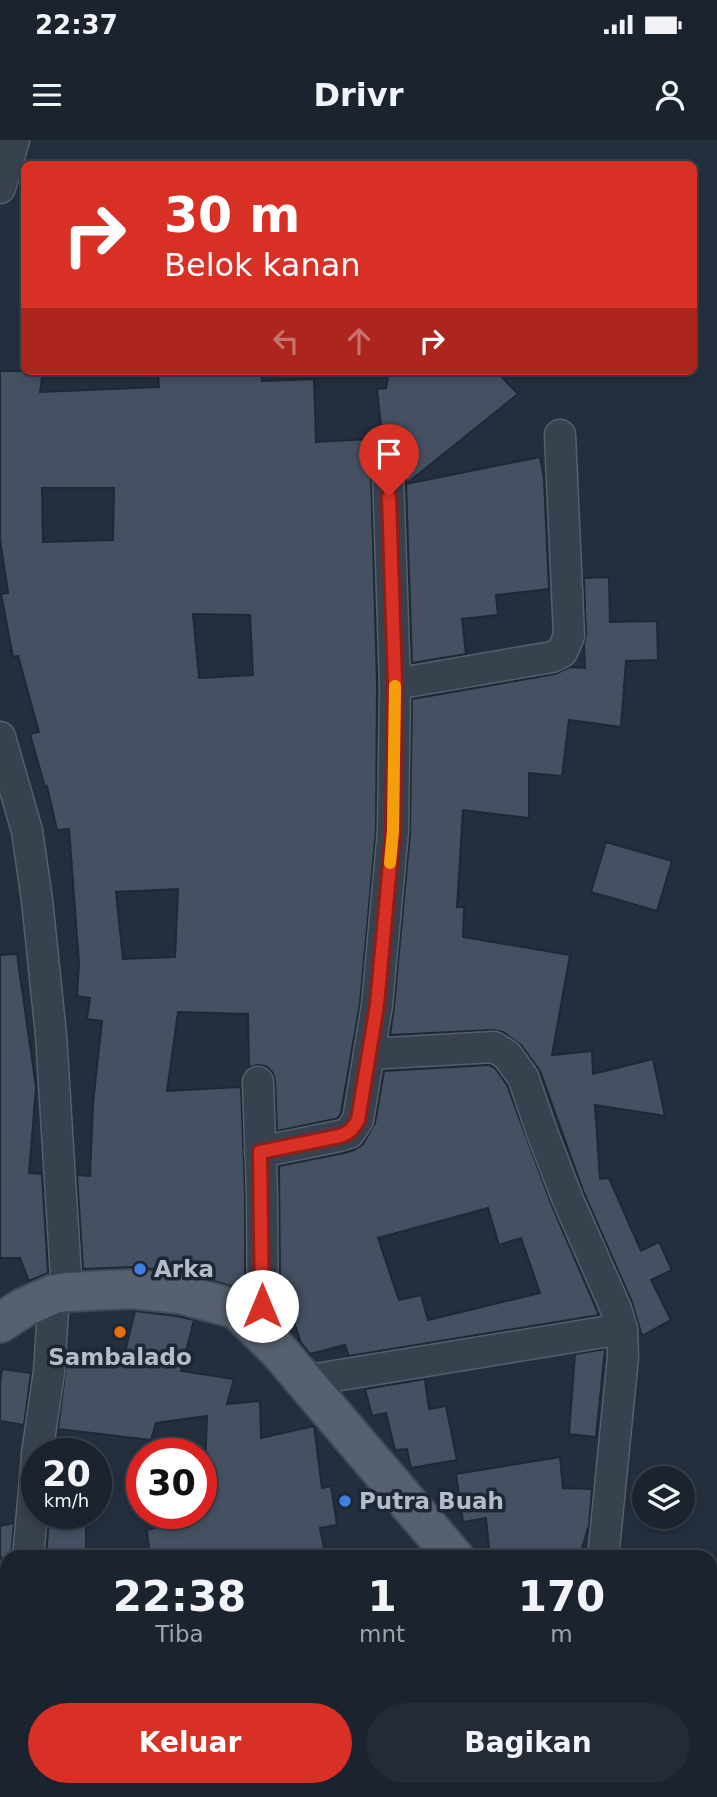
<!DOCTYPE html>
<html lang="id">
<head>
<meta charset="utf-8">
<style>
  :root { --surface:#1b232e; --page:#242b36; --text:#f1f3f6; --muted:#a0a4aa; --line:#39404a; --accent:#d93025 }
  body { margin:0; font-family:"DejaVu Sans",sans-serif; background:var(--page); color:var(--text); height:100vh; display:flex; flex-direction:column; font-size:26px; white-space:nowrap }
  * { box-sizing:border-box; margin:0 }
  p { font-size:23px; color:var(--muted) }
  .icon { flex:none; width:38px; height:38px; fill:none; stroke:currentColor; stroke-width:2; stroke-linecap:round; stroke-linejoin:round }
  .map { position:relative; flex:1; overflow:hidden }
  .drawer { position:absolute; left:0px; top:1410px; width:718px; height:247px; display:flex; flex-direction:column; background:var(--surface); border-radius:21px 21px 0 0; box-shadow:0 4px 10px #0003,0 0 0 2px var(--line) }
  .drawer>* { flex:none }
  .banner { position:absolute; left:21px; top:21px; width:676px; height:214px; border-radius:10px; box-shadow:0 4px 10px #0003,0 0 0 2px var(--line); background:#d93025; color:#fff; overflow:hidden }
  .fabs { position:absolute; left:632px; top:1326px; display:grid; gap:14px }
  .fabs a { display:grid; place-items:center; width:63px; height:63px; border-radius:50%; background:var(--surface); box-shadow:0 4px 10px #0003,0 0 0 2px var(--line); font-size:35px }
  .speed { position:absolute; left:21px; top:1298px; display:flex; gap:14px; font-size:35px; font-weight:700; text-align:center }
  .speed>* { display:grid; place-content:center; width:91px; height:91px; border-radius:50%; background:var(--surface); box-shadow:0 4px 10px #0003,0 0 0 2px var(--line); line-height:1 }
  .speed small { font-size:18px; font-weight:400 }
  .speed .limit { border:10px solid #d22; background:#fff; color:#111 }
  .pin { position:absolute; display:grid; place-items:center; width:60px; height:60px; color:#fff; margin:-72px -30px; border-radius:50% 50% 50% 0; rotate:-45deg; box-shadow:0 0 7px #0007 }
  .pin .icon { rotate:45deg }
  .me { position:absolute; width:77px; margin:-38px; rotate:0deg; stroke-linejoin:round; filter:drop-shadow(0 0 5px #0008) }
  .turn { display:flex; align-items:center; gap:24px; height:147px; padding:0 28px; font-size:32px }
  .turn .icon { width:91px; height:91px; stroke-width:2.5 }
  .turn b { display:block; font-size:49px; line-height:60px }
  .lanes { display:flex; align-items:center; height:66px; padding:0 28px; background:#0003; justify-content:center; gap:35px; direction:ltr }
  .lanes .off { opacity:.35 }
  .eta { display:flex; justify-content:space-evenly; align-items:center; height:119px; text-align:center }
  .eta b { font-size:42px; font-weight:700; line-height:49px }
  .action { display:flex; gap:14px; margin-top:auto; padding:14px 28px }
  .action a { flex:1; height:80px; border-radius:42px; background:var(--accent); color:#fff; font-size:28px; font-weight:700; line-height:80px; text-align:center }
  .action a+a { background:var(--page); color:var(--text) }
  .status { display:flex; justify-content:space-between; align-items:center; height:49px; padding:0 35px; background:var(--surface); direction:ltr }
  .status svg { height:19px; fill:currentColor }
  header { display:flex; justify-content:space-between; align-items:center; height:91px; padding:0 28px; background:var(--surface); font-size:32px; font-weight:700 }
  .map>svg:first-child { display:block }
  .building { fill:#455162; stroke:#1f2835; stroke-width:2; fill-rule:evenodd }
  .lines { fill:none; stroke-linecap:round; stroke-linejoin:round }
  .street-casing { stroke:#565f6c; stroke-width:33 }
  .primary-casing { stroke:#414a57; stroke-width:42 }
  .street { stroke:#38414e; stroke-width:30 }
  .primary { stroke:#56606e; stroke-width:38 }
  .route-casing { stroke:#8d1f18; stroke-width:18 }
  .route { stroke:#d93025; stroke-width:12 }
  .slow { stroke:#f59e0b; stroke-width:12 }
  .shop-dot { fill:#3f7fe0; stroke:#1d2633; stroke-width:2.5 }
  .food-dot { fill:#e8710a; stroke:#1d2633; stroke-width:2.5 }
  .labels { text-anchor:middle; stroke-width:7; stroke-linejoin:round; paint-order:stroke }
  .poi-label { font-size:23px; font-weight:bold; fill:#b4bcc9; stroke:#1d2633; text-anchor:start }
</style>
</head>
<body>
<div class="status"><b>22:37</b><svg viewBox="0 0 49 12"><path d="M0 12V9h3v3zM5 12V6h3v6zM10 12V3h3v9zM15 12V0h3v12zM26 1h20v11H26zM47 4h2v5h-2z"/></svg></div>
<header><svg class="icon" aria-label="menu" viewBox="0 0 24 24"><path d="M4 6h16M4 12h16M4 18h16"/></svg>Drivr<svg class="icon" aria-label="person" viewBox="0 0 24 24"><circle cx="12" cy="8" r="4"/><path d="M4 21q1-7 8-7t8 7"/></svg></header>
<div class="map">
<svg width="717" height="1657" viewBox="0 0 717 1657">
  <rect width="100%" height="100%" fill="#242f3e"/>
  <g class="building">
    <path d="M0,231H43L40,252L159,247L158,231H261L262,241L314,239L316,302L370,299L377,544L376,690L360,863L341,973L338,978L335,979L277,991L275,941L273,933L266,926L257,925L249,927L248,874L178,872L167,951L241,947L245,1054V1150L182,1132L131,1127L83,1129L77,1035L90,1036L93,963L102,881L87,879L90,858L77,856L79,823L69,689L57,690L47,646L45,647L30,594L39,592L18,516L13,517L1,454L8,453L0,399ZM42,348H114L113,400L43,402ZM193,474L250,475L253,535L199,538ZM178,749L175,817L123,819L116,752Z"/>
    <path d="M389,231H496L518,254L406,344L404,301L402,293L395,286L387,285L381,286L377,249L386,248Z"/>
    <path d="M540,317L544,339L549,449L496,455L498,475L462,479L466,514L412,523L406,344Z"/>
    <path d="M609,437L610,482L657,481L658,520L626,521L621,587L569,580L562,636L529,633V678L463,670L457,767H464L463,797L570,815L552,915L592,911L593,934L653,919L665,976L595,965L600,1039L609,1038L641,1111L659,1102L672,1130L651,1140L671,1180L642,1196L632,1162L584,1053L540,931L521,905L503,892L493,890L390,895L394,867L410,693L412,559L555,534L570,527L585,528L584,504L586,495L584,438Z"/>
    <path d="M606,702L672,721L657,771L591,752Z"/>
    <path d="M17,814L36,947L29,1033L42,1034L48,1133L29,1141L20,1118H0V815Z"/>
    <path d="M489,925L495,928L507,945L552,1066L599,1175L349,1216L345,1205L310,1214L301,1203L280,1140L279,1026L344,1013L354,1010L363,1004L375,983L384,931ZM488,1068L499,1105L521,1098L540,1153L428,1180L421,1155L399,1160L378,1098Z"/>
    <path d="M135,1171L176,1176L194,1180L181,1231L234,1239L227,1264L260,1261L261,1298L314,1286L322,1348L331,1346L337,1385L320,1388L326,1418H150L147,1390L163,1386L161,1374H201V1357L204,1356L207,1276L156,1283L151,1300L58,1289L67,1218L122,1224Z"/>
    <path d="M605,1209L596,1297L569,1294L575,1214Z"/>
    <path d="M2,1229L31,1233L24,1285L0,1281V1244Z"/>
    <path d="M425,1239L429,1269L446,1266L457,1320L411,1328L407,1309L395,1310L386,1273L372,1276L365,1249Z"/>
    <path d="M560,1317L563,1348L592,1349L589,1385L579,1418H490L486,1378L463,1382L456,1334Z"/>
    <path d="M69,1374H86V1418H46L49,1377Z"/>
    <path d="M14,1383L11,1418H0V1386Z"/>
  </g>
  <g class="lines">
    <defs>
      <g id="street">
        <path d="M0,48L14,0"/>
        <path d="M395,544L552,517L562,512L569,496L560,295"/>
        <path d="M0,597L27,691L37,760L51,895L67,1152"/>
        <path d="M369,914L494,907L507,915L523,937L543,995L568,1060L616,1169L622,1189L623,1217L603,1418"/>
        <path d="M258,942L262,1054L263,1194"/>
        <path d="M260,1012L339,996L349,993L358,980L377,865L393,691L395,544L387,302"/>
        <path d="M304,1241L622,1189"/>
        <path d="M37,1314L49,1232L54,1154"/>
        <path d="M28,1418L37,1317"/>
        <path d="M0,1543L7,1541"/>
        <path d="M72,1650L75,1657"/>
        <path d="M313,1657L315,1650"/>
      </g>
      <g id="primary">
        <path d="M0,1183L23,1168L54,1154L67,1152L132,1149L180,1154L236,1169L278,1210L455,1418"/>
        <path d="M652,1650L659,1657"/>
      </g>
    </defs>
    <use href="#street" class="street-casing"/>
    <use href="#primary" class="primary-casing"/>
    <use href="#street" class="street"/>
    <use href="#primary" class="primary"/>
  </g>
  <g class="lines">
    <defs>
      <path id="route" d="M262,1166L260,1012L340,996C349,993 353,989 358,980L377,865L393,691L395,544L389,356"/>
    </defs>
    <use href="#route" class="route-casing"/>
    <use href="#route" class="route"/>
    <path class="slow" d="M390,723L393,691L395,546"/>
  </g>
  <g class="shop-dot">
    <circle cx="140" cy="1129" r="7"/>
    <circle cx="345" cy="1361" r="7"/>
  </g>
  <circle class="food-dot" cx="120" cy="1192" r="7"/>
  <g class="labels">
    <g class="poi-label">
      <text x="154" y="1137">Arka</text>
      <text x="120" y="1225" text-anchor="middle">Sambalado</text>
      <text x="359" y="1369">Putra Buah</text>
    </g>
  </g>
</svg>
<div class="fabs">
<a><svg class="icon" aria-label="layers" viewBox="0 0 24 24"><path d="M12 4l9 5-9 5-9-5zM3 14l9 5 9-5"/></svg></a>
</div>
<div class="speed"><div>20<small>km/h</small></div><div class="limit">30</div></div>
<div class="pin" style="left:389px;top:356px;background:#d93025"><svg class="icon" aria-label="arrive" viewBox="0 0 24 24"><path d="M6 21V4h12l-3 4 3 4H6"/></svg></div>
<svg class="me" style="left:262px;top:1166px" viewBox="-20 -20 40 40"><circle r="19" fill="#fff"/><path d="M0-13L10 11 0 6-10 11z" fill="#d93025"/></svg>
<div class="banner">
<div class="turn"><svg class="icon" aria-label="right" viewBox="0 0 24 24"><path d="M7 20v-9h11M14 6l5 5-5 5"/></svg><div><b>30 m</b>Belok kanan</div></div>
<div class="lanes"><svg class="icon off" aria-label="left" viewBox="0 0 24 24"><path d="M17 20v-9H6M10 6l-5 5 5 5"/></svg><svg class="icon off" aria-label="ahead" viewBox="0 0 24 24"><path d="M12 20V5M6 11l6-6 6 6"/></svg><svg class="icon" aria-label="right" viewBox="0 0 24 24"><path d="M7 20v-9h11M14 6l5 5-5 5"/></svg></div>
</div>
<section class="drawer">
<div class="eta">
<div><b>22:38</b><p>Tiba</p></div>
<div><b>1</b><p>mnt</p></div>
<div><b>170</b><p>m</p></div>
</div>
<div class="action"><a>Keluar</a><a>Bagikan</a></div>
</section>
</div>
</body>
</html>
